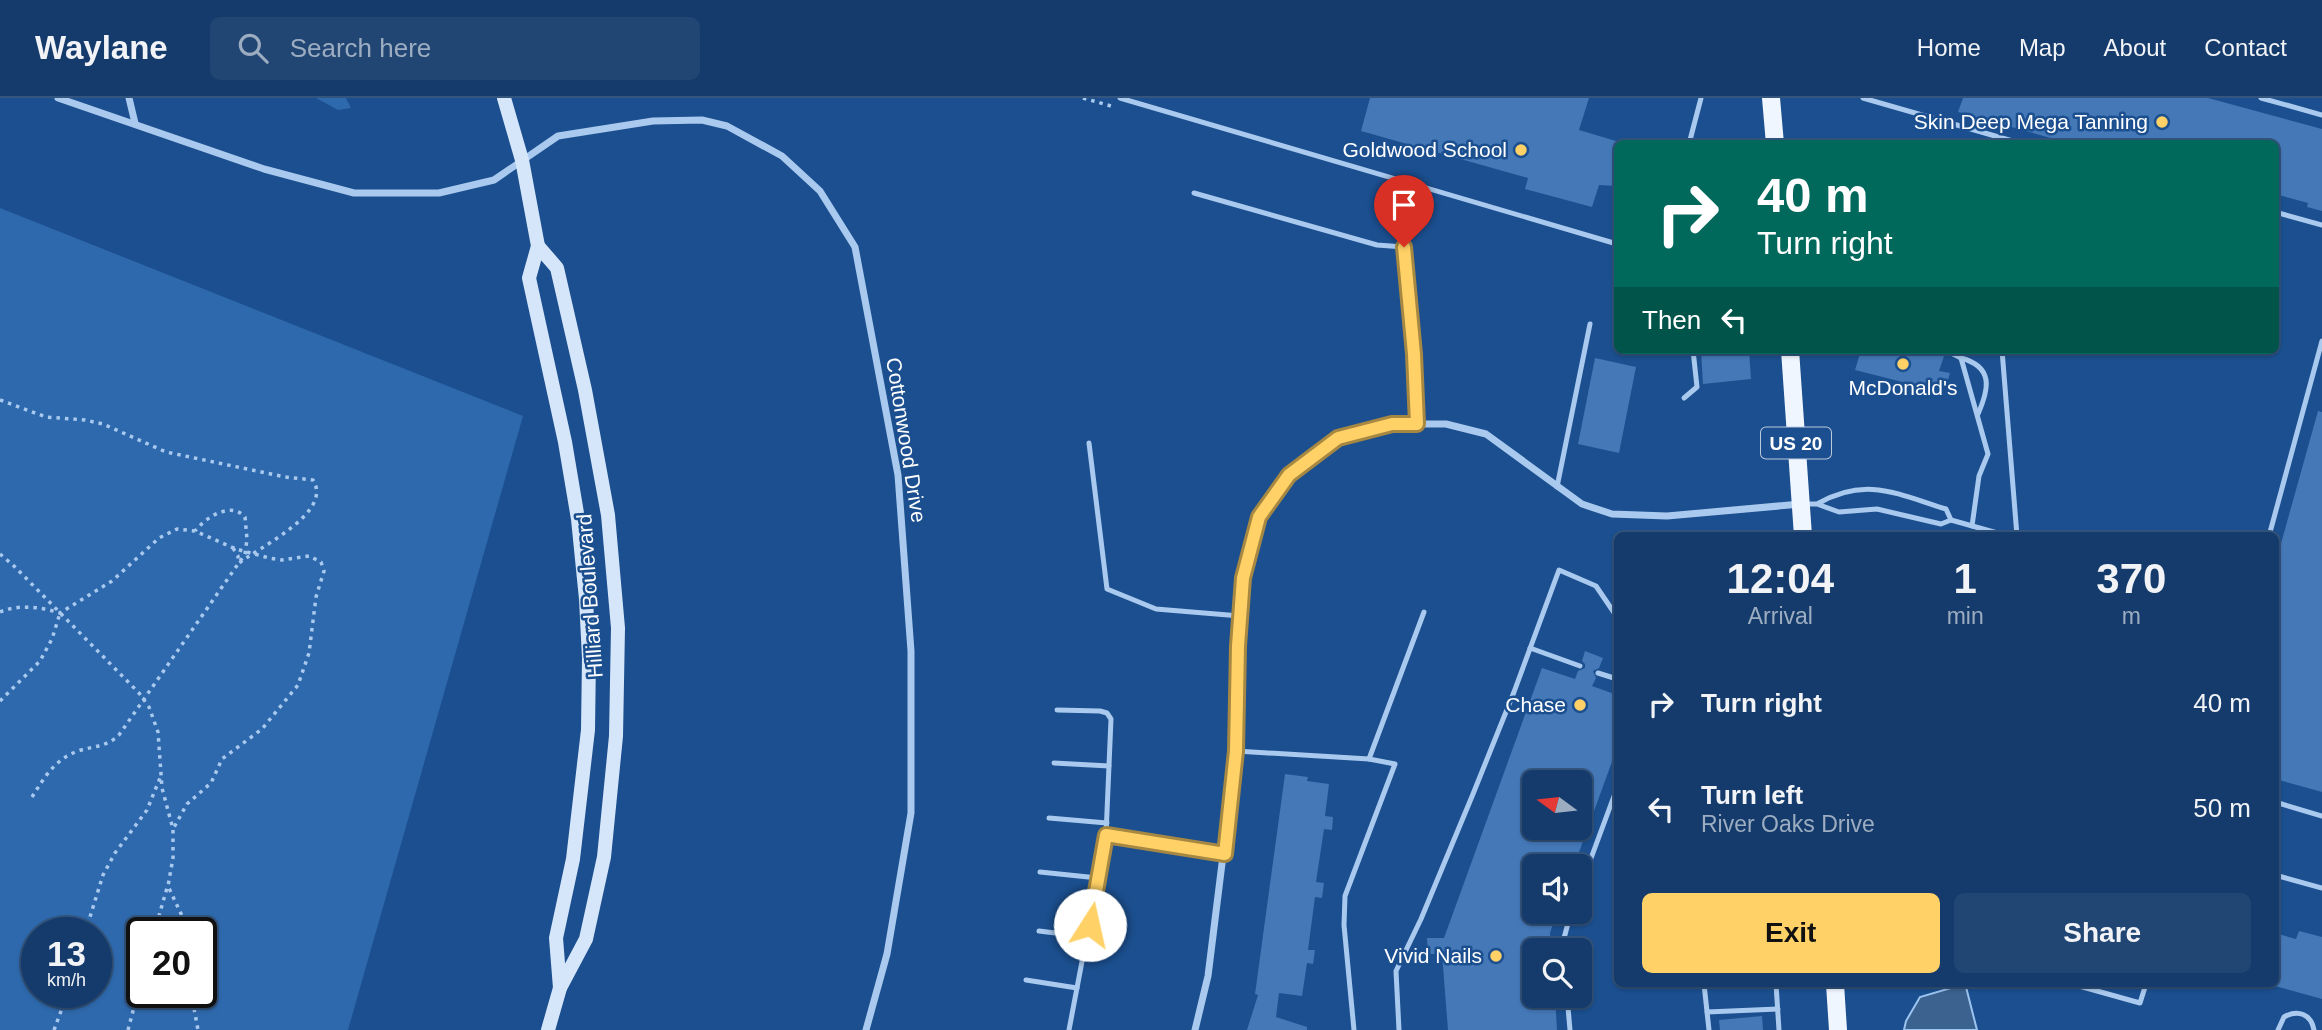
<!DOCTYPE html>
<html lang="en">
<head>
<meta charset="utf-8">
<style>
  :root { --surface:#143b6b; --page:#214673; --text:#f1f3f6; --muted:#9dadc1; --line:#33557e; --accent:#ffd166 }
  body { margin:0; font-family:Arial,sans-serif; background:var(--page); color:var(--text); height:100vh; display:flex; flex-direction:column; font-size:26px; white-space:nowrap }
  * { box-sizing:border-box; margin:0 }
  p { font-size:23px; color:var(--muted) }
  .icon { flex:none; width:38px; height:38px; fill:none; stroke:currentColor; stroke-width:2; stroke-linecap:round; stroke-linejoin:round }
  .map { position:relative; flex:1; overflow:hidden }
  .panel { position:absolute; left:1614px; top:434px; width:665px; height:455px; display:flex; flex-direction:column; background:var(--surface); border-radius:10px; box-shadow:0 2px 5px #0004,0 0 0 2px var(--line) }
  .panel>* { flex:none }
  .banner { position:absolute; left:1614px; top:42px; width:665px; height:214px; border-radius:10px; box-shadow:0 2px 5px #0004,0 0 0 2px var(--line); background:#00695c; color:#fff; overflow:hidden }
  .needle { width:46px; rotate:285deg }
  .tools { position:absolute; left:1522px; top:672px; display:grid; gap:14px }
  .tools a { display:grid; place-items:center; width:70px; height:70px; border-radius:10px; background:var(--surface); box-shadow:0 2px 5px #0004,0 0 0 2px var(--line); font-size:35px }
  .speed { position:absolute; left:21px; top:819px; display:flex; gap:14px; font-size:35px; font-weight:700; text-align:center }
  .speed>* { display:grid; place-content:center; width:91px; height:91px; border-radius:50%; background:var(--surface); box-shadow:0 2px 5px #0004,0 0 0 2px var(--line); line-height:1 }
  .speed small { font-size:18px; font-weight:400 }
  .speed .limit { border:4px solid #111; border-radius:10px; background:#fff; color:#111 }
  .pin { position:absolute; display:grid; place-items:center; width:60px; height:60px; color:#fff; margin:-72px -30px; border-radius:50% 50% 50% 0; rotate:-45deg; box-shadow:0 0 7px #0007 }
  .pin .icon { rotate:45deg }
  .me { position:absolute; width:77px; margin:-38px; rotate:10deg; stroke-linejoin:round; filter:drop-shadow(0 0 5px #0008) }
  .turn { display:flex; align-items:center; gap:24px; height:147px; padding:0 28px; font-size:32px }
  .turn .icon { width:91px; height:91px; stroke-width:2.5 }
  .turn b { display:block; font-size:49px; line-height:60px }
  .then { display:flex; align-items:center; height:66px; padding:0 28px; background:#0003; gap:14px; font-size:26px }
  .eta { display:flex; justify-content:space-evenly; align-items:center; height:119px; text-align:center }
  .eta b { font-size:42px; font-weight:700; line-height:49px }
  .button { display:flex; gap:14px; margin-top:auto; padding:14px 28px }
  .button a { flex:1; height:80px; border-radius:10px; background:var(--accent); color:#111; font-size:28px; font-weight:700; line-height:80px; text-align:center }
  .button a+a { background:var(--page); color:var(--text) }
  ul { padding:0; list-style:none }
  li { display:flex; align-items:center; gap:21px; height:105px; padding:0 28px }
  li div { flex:1 }
  li b { display:block; font-size:26px }
  li em { font-style:normal }
  header { display:flex; align-items:center; gap:42px; box-sizing:border-box; height:98px; padding:0 35px; background:var(--surface); border-bottom:2px solid var(--line) }
  header strong { font-size:33px }
  nav { display:flex; gap:38px; margin-inline-start:auto; font-size:24px }
  .search { width:490px; height:63px; background:var(--page); display:flex; align-items:center; gap:18px; box-sizing:border-box; padding:0 24px; border-radius:10px; color:var(--muted); font-size:26px }
  .map>svg:first-child { display:block }
  .green { fill:#2e69ad; fill-rule:evenodd }
  .water { fill:#3c6290; stroke:#9cc4f0; stroke-width:2 }
  .building { fill:#4478b7; fill-rule:evenodd }
  .lines { fill:none; stroke-linecap:round; stroke-linejoin:round }
  .path { stroke:#a9c9ee; stroke-width:3.5; stroke-dasharray:3.5 5; stroke-linecap:butt }
  .service { stroke:#a9c9ee; stroke-width:5 }
  .minor { stroke:#a9c9ee; stroke-width:7 }
  .secondary { stroke:#d6e6fa; stroke-width:14 }
  .primary { stroke:#f0f6ff; stroke-width:18 }
  .route-casing { stroke:#a68842; stroke-width:18 }
  .route { stroke:#ffd166; stroke-width:12 }
  .poi-dot { fill:#ffd166; stroke:#1b4f8f; stroke-width:2.5 }
  .labels { text-anchor:middle; stroke-width:5; stroke-linejoin:round; paint-order:stroke }
  .shield { fill:#1b4f8f; stroke:#bbcadd; stroke-width:2 }
  .shield-label { font-size:19px; font-weight:bold; fill:#fff }
  .poi-label { font-size:21px; fill:#fff; stroke:#1b4f8f; text-anchor:end }
  .street-label { font-size:21px; fill:#fff; stroke:#1b4f8f }
</style>
</head>
<body>
<header>
<strong>Waylane</strong>
<div class="search"><svg class="icon" aria-label="search" viewBox="0 0 24 24"><circle cx="10" cy="10" r="6"/><path d="M15 15l6 6"/></svg>Search here</div>
<nav><a>Home</a><a>Map</a><a>About</a><a>Contact</a></nav>
</header>
<div class="map">
<svg width="2322" height="932" viewBox="0 0 2322 932">
  <rect width="100%" height="100%" fill="#1b4f8f"/>
  <g class="green">
    <path d="M316,0H346L351,10L338,12Z"/>
    <path d="M0,110L523,318L348,932H0ZM37,835H96V894H37ZM142,835H201V894H142Z"/>
  </g>
  <path class="water" d="M1961,887L1966,889L1977,932H1904L1906,923L1920,899Z"/>
  <g class="building">
    <path d="M1370,0H1589L1579,32L1616,43L1614,60L1617,61V88L1599,87L1592,109L1525,91L1528,80L1361,33Z"/>
    <path d="M1963,0H2208L2322,31V113L2307,109L2308,105L2275,96V46H2072L1958,14Z"/>
    <path d="M1701,252H1749L1751,281L1703,286Z"/>
    <path d="M1861,252H1922L1944,258L1939,273L1950,275L1946,289L1936,286L1934,292L1855,272Z"/>
    <path d="M1595,260L1636,269L1619,355L1578,346Z"/>
    <path d="M2318,313L2322,314V694L2275,681V467Z"/>
    <path d="M1585,553L1603,560L1599,570L1593,573L1596,580L1592,588L1617,597V650L1574,768H1535V814H1557L1550,835L1551,852H1535V898H1555L1557,932H1448L1442,856H1428L1427,840H1444L1542,570L1575,581L1578,573L1585,570V566L1582,563ZM1535,684H1580V730H1535Z"/>
    <path d="M1285,676L1308,679L1307,683L1329,686L1325,718L1333,719L1332,732L1324,731L1316,784L1324,785L1322,800L1315,799L1308,852H1315L1313,866L1307,865L1302,898L1279,895L1276,919L1307,929V932H1247L1258,897L1255,896Z"/>
    <path d="M2299,833L2322,839V901L2275,888V835L2296,841Z"/>
    <path d="M1762,918L1763,932H1720L1719,922Z"/>
  </g>
  <g class="lines">
    <g class="path">
      <path d="M1083,0L1111,8"/>
      <path d="M0,302L46,319L85,322L103,326L166,354L285,379L313,382C334,415 257,450 238,466"/>
      <path d="M233,450L238,458V465"/>
      <path d="M0,456L14,468L139,595L149,609L158,634L162,690L173,731V760L168,788L190,835"/>
      <path d="M0,514C19,506 41,509 60,515L112,483L159,440L177,431L195,433L236,451L269,460L282,462L309,458L321,464L324,473L316,499L309,555L298,587L262,631L222,661L211,685L187,706L173,731"/>
      <path d="M0,603L40,563L52,541L60,515"/>
      <path d="M32,699C44,680 55,661 78,653C93,648 107,649 119,637L245,456L247,441L245,419C231,403 206,419 195,433"/>
      <path d="M85,835L103,777L115,755L147,712L160,680"/>
      <path d="M154,835L167,790"/>
      <path d="M191,894L198,932"/>
      <path d="M54,932L68,894"/>
      <path d="M128,932L142,879"/>
    </g>
    <g class="service">
      <path d="M1120,0L1617,146"/>
      <path d="M1863,0L2023,46"/>
      <path d="M2261,0L2322,17"/>
      <path d="M1689,46L1701,0"/>
      <path d="M1194,95L1377,147L1404,149L1414,255L1417,326"/>
      <path d="M2275,114L2322,127"/>
      <path d="M1945,252L1961,260L1988,356L1979,378L1972,428"/>
      <path d="M2002,252L2017,438"/>
      <path d="M1961,260C1994,269 1989,291 1978,316"/>
      <path d="M1684,300L1697,289L1693,252"/>
      <path d="M1089,345L1107,491L1156,511L1240,518"/>
      <path d="M1557,389L1590,226"/>
      <path d="M1804,406H1817L1839,414L1877,411L1941,426L1951,422L1946,411C1897,396 1866,378 1817,406"/>
      <path d="M1951,422L2008,438"/>
      <path d="M2269,438L2322,243"/>
      <path d="M1530,550L1580,568"/>
      <path d="M1598,575L1617,581"/>
      <path d="M1057,612L1100,613L1107,615L1111,621L1106,737"/>
      <path d="M1236,653L1369,661L1395,666L1345,798L1344,827L1354,932"/>
      <path d="M1369,661L1424,514"/>
      <path d="M1054,665L1109,668"/>
      <path d="M2275,704L2322,718"/>
      <path d="M1049,720L1107,725"/>
      <path d="M1040,774L1098,780"/>
      <path d="M2275,777L2322,790"/>
      <path d="M1580,790L1617,690"/>
      <path d="M1039,833L1088,839"/>
      <path d="M1564,852L1563,844L1571,814"/>
      <path d="M1026,882L1077,890"/>
      <path d="M1704,886L1709,932"/>
      <path d="M1776,886L1779,932"/>
      <path d="M2072,886L2140,905L2146,886"/>
      <path d="M1567,898L1570,932"/>
      <path d="M1707,914L1778,911"/>
      <path d="M1069,932L1106,737L1224,756"/>
      <path d="M1399,932L1396,873L1421,821L1473,696L1514,594L1559,472L1596,488L1617,519"/>
      <path d="M2278,932L2284,919C2298,911 2311,916 2314,932"/>
    </g>
    <g class="minor">
      <path d="M58,0L264,71L354,95H439L494,82L558,38L653,23L702,22L727,28L782,58L820,93L855,149L898,377L911,553V715L887,856L866,932"/>
      <path d="M129,0L135,25"/>
      <path d="M1195,932L1208,878L1236,653L1238,548L1243,480L1259,419L1288,377L1338,340L1392,326H1446L1486,336L1582,406L1612,416L1667,418L1801,406"/>
    </g>
    <g class="secondary">
      <path d="M504,0L522,62L538,148L529,180L565,344L578,421L586,501L589,560L588,632L573,761L556,840L560,890"/>
      <path d="M538,148L557,170L585,292L608,417L618,530L616,638L604,759L586,841L560,890L548,932"/>
    </g>
    <g class="primary">
      <path d="M1771,0L1775,46"/>
      <path d="M1790,252L1803,438"/>
      <path d="M1835,886L1838,932"/>
    </g>
  </g>
  <g class="lines">
    <defs>
      <path id="route" d="M1090,827L1106,737L1225,756L1236,653L1238,548L1243,480L1259,419L1289,377L1338,340L1392,326H1417L1414,256L1404,149"/>
    </defs>
    <use href="#route" class="route-casing"/>
    <use href="#route" class="route"/>
  </g>
  <g class="poi-dot">
    <circle cx="2162" cy="24" r="7"/>
    <circle cx="1521" cy="52" r="7"/>
    <circle cx="1903" cy="266" r="7"/>
    <circle cx="1580" cy="607" r="7"/>
    <circle cx="1496" cy="858" r="7"/>
  </g>
  <g class="labels">
    <rect class="shield" x="1761" y="329.5" width="70" height="31" rx="5"/>
    <g class="shield-label">
      <text x="1796" y="352">US 20</text>
    </g>
    <g class="poi-label">
      <text x="2148" y="31">Skin Deep Mega Tanning</text>
      <text x="1507" y="59">Goldwood School</text>
      <text x="1903" y="297" text-anchor="middle">McDonald's</text>
      <text x="1566" y="614">Chase</text>
      <text x="1482" y="865">Vivid Nails</text>
    </g>
    <g class="street-label">
      <text transform="translate(906 342) rotate(81)" y="7">Cottonwood Drive</text>
      <text transform="translate(590 498) rotate(-94)" y="7">Hilliard Boulevard</text>
    </g>
  </g>
</svg>
<div class="tools">
<a><svg class="needle" viewBox="-14 -14 28 28"><path d="M0-13l5 13h-10z" fill="#e53935"/><path d="M0 13l5-13h-10z" fill="#9dadc1"/></svg></a>
<a><svg class="icon" aria-label="sound" viewBox="0 0 24 24"><path d="M4 9h4l5-4v14l-5-4H4zM17 9q2 3 0 6"/></svg></a>
<a><svg class="icon" aria-label="search" viewBox="0 0 24 24"><circle cx="10" cy="10" r="6"/><path d="M15 15l6 6"/></svg></a>
</div>
<div class="speed"><div>13<small>km/h</small></div><div class="limit">20</div></div>
<div class="pin" style="left:1404px;top:149px;background:#d93025"><svg class="icon" aria-label="arrive" viewBox="0 0 24 24"><path d="M6 21V4h12l-3 4 3 4H6"/></svg></div>
<svg class="me" style="left:1090px;top:827px" viewBox="-20 -20 40 40"><circle r="19" fill="#fff"/><path d="M0-13L10 11 0 6-10 11z" fill="#ffd166"/></svg>
<div class="banner">
<div class="turn"><svg class="icon" aria-label="right" viewBox="0 0 24 24"><path d="M7 20v-9h11M14 6l5 5-5 5"/></svg><div><b>40 m</b>Turn right</div></div>
<div class="then">Then<svg class="icon" aria-label="left" viewBox="0 0 24 24"><path d="M17 20v-9H6M10 6l-5 5 5 5"/></svg></div>
</div>
<section class="panel">
<div class="eta">
<div><b>12:04</b><p>Arrival</p></div>
<div><b>1</b><p>min</p></div>
<div><b>370</b><p>m</p></div>
</div>
<ul>
<li><svg class="icon" aria-label="right" viewBox="0 0 24 24"><path d="M7 20v-9h11M14 6l5 5-5 5"/></svg><div><b>Turn right</b></div><em>40 m</em></li>
<li><svg class="icon" aria-label="left" viewBox="0 0 24 24"><path d="M17 20v-9H6M10 6l-5 5 5 5"/></svg><div><b>Turn left</b><p>River Oaks Drive</p></div><em>50 m</em></li>
</ul>
<div class="button"><a>Exit</a><a>Share</a></div>
</section>
</div>
</body>
</html>
